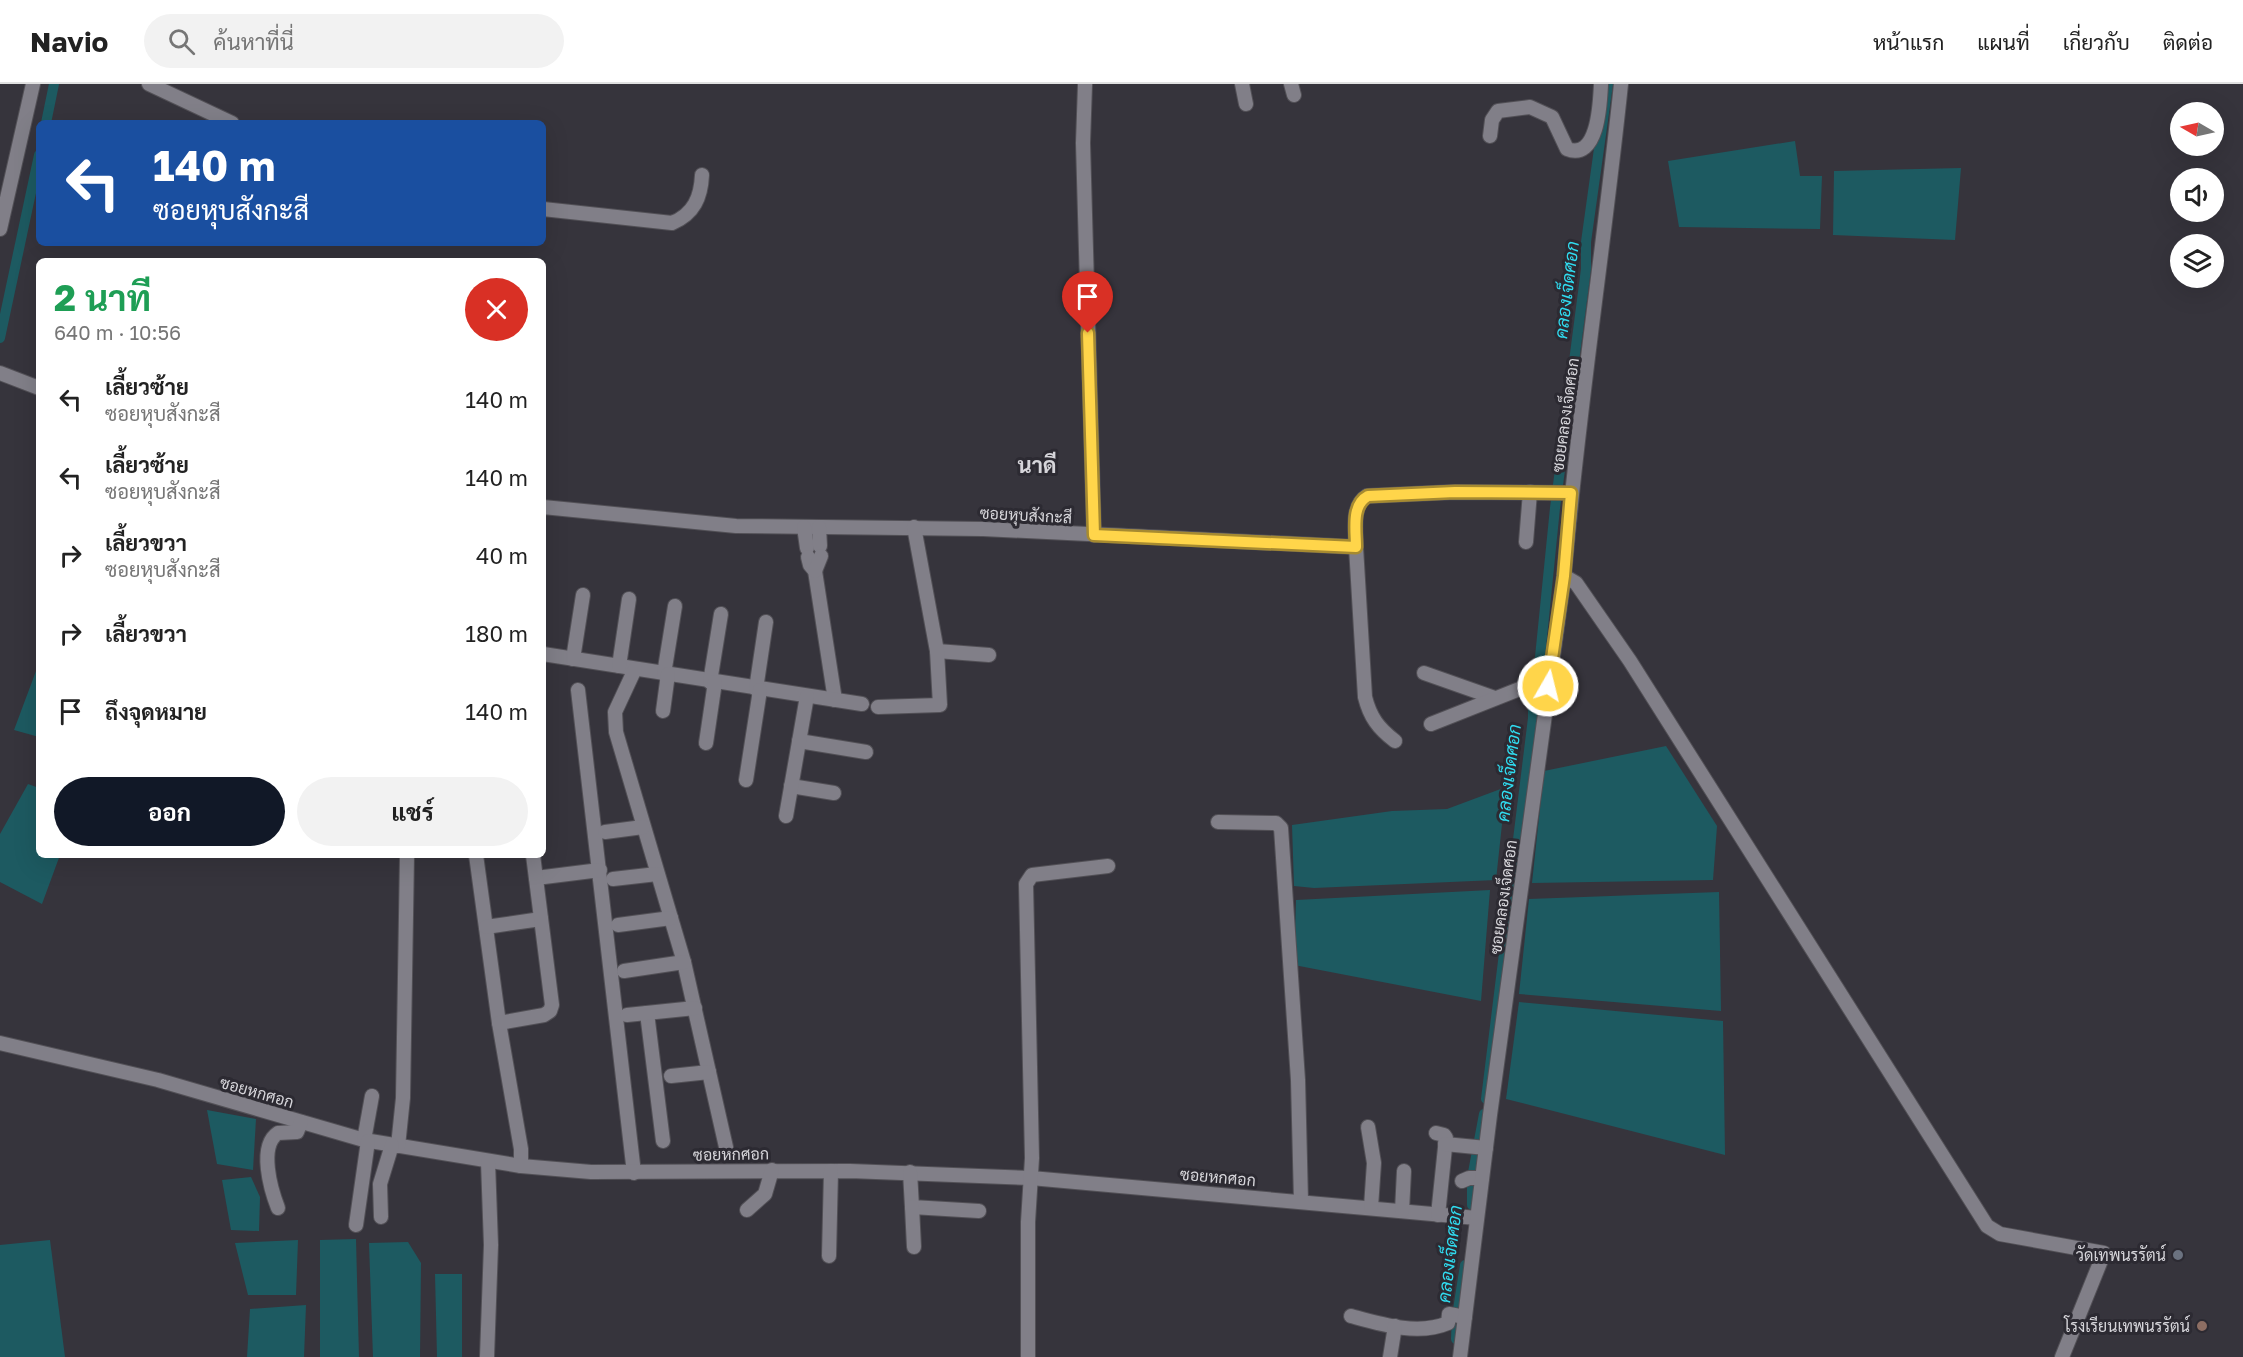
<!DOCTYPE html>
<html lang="th">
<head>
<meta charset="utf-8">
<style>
  :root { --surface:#fff; --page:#f2f2f2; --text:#222; --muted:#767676; --line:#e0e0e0; --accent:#111827 }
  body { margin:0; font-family:"Golos Text",Sarabun,sans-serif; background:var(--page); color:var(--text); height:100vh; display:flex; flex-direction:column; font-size:22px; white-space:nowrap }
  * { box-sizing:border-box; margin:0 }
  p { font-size:20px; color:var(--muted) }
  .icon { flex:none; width:33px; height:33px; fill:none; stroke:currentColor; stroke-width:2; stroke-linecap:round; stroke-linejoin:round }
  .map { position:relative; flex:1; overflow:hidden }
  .details { position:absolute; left:36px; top:174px; width:510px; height:600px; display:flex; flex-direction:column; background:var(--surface); border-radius:9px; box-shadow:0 6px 24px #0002 }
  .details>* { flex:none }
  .top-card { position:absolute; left:36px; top:36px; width:510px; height:126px; border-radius:9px; box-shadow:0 6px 24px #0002; background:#1a4fa0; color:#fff; overflow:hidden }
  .needle { width:39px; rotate:279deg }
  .buttons { position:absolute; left:2170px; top:18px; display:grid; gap:12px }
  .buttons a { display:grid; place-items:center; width:54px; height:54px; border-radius:50%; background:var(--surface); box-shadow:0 6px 24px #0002; font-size:30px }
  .pin { position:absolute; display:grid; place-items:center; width:51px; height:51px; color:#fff; margin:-62px -26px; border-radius:50% 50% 50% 0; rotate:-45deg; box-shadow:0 0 6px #0007 }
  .pin .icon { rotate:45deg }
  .me { position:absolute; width:66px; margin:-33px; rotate:8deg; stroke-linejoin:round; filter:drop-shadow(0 0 4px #0008) }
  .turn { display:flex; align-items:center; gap:21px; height:126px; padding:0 18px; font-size:27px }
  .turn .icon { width:78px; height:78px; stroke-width:2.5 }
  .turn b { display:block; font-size:42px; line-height:51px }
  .round { display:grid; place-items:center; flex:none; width:63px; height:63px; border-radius:32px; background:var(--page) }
  .headline { display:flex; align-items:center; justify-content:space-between; height:102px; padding:0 18px }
  h1 { font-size:36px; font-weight:700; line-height:45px; color:#1e9e55 }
  .cta { display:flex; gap:12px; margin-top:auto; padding:12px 18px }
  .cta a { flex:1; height:69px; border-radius:36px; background:var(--accent); color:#fff; font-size:24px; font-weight:700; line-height:69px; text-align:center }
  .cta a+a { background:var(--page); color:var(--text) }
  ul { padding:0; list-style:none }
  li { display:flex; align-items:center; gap:18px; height:78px; padding:0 18px }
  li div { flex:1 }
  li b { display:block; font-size:22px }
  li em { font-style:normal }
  header { display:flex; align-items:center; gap:36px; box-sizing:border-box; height:84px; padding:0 30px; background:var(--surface); border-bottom:2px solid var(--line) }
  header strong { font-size:28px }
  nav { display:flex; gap:33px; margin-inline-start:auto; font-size:21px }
  .search { width:420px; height:54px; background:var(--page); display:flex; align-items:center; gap:15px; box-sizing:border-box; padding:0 21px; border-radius:33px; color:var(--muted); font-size:22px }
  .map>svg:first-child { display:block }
  .water { fill:#1d5a61 }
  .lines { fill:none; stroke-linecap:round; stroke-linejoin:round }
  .canal { stroke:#1d5a61; stroke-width:10 }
  .minor-casing { stroke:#525056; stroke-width:16 }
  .minor { stroke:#817f88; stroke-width:14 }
  .route-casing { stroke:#a68a30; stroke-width:15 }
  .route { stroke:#ffd54a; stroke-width:10 }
  .worship-dot { fill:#6b7280; stroke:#2c2a32; stroke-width:2 }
  .education-dot { fill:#8d6e63; stroke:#2c2a32; stroke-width:2 }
  .labels { text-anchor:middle; stroke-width:6; stroke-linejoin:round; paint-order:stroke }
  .street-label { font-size:16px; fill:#d6d5da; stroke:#2c2a32 }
  .poi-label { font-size:16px; fill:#d6d5da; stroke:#2c2a32; text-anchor:end }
  .water-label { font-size:18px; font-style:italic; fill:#30dcf0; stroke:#2c2a32 }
  .district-label { font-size:22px; font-weight:bold; fill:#d6d5da; stroke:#2c2a32 }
</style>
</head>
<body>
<header>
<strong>Navio</strong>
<div class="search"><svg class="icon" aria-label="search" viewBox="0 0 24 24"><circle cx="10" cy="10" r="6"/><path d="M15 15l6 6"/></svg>ค้นหาที่นี่</div>
<nav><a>หน้าแรก</a><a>แผนที่</a><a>เกี่ยวกับ</a><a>ติดต่อ</a></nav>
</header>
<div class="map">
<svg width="2243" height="1273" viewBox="0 0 2243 1273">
  <rect width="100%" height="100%" fill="#36343c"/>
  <g class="water">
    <path d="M1795,57L1800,92H1822L1820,145L1679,143L1668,77Z"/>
    <path d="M1961,84L1955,156L1833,151L1834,87Z"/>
    <path d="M39,579V653L14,646Z"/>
    <path d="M1666,662L1717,742L1713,796L1532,799L1544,687Z"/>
    <path d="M28,700L39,704V771H60L42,820L0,798V750Z"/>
    <path d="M1506,703L1496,796L1314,804L1294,802L1292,741L1392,727L1447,725Z"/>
    <path d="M1490,806L1481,917L1294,881L1296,816Z"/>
    <path d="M1719,808L1721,927L1519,910L1529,815Z"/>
    <path d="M1519,918L1723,937L1725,1071L1506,1015Z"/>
    <path d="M207,1026L256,1035L253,1086L217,1080Z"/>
    <path d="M251,1093L260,1113L259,1147L231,1146L222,1096Z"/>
    <path d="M356,1155L359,1273H320V1156Z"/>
    <path d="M50,1156L65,1273H0V1161Z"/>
    <path d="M298,1156L296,1211H248L235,1159Z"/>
    <path d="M408,1158L421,1179L420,1273H373L369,1159Z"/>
    <path d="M435,1190H462V1273H437Z"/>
    <path d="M306,1221L304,1273H247L250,1225Z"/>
  </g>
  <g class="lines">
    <g class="canal">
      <path d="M46,39L54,0"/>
      <path d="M0,254L39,71"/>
      <path d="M1486,1015L1533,634V612L1540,573L1555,424L1586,185V158L1608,0"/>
      <path d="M1472,1121V1094L1484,1030"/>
      <path d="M1456,1255L1457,1232L1465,1181"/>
    </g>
    <defs>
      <g id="minor">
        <path d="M149,0L232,39"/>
        <path d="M1242,0L1246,20"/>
        <path d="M1291,0L1294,11"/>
        <path d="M1085,1L1083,59L1094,451"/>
        <path d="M1490,52L1492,36L1498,27L1530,23L1552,33L1567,65C1598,77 1600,20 1601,0"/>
        <path d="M543,125L672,139C694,130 701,113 702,91"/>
        <path d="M0,145L33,0"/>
        <path d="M0,289L39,304"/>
        <path d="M543,423L736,442L983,445L1356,463C1356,446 1351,422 1367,412L1455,408L1571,409"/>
        <path d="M804,443L807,464"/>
        <path d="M819,443L820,462"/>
        <path d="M1526,458L1530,408"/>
        <path d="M1356,463L1365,613C1370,633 1378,644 1395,657"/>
        <path d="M808,473L810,481L815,487L835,616"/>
        <path d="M815,487L821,472"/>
        <path d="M1564,492L1576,499L1630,577L1987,1142L2000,1150L2104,1169L2062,1273"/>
        <path d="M937,567L989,571"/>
        <path d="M543,570L862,620"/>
        <path d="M573,575L583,511"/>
        <path d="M619,582L629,515"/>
        <path d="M635,585L615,628L616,648L684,878L726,1063"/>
        <path d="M1424,589L1495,614"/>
        <path d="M664,590L675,522"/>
        <path d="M710,598L721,530"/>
        <path d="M756,605L766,538"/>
        <path d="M578,606L634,1089"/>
        <path d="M878,623L940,621L937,567L914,443"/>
        <path d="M663,627L668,590"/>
        <path d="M1431,640L1527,602H1548"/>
        <path d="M799,657L866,668"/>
        <path d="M706,659L715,598"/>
        <path d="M746,696L760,606"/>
        <path d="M791,702L834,709"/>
        <path d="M786,732L807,612"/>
        <path d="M1218,738L1276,739L1281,744L1298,996L1301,1117"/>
        <path d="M605,748L643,743"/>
        <path d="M476,771L499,939L521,1065V1082"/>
        <path d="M536,794L600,786"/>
        <path d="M613,795L657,790"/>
        <path d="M618,841L671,834"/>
        <path d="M486,843L541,835"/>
        <path d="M624,887L684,878"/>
        <path d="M647,929L663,1057"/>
        <path d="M627,931L695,924"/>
        <path d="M499,939L544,931L550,927L552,921L533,771"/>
        <path d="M0,959L158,996L364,1056L521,1082L591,1088L850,1087L1031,1094L1477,1134"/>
        <path d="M671,992L709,988"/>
        <path d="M1368,1043L1374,1079L1371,1123"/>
        <path d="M1436,1049L1444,1051L1446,1054L1438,1131"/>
        <path d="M364,1056L372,1012"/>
        <path d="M1445,1060L1486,1064"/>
        <path d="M398,1062L403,1014L407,771"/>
        <path d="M910,1088L912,1123L979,1127"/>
        <path d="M1462,1097L1469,1094H1482"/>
        <path d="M912,1123L914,1163"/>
        <path d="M278,1124C271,1106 258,1062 278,1049L297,1048L301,1038"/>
        <path d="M747,1126L765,1110L772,1086"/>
        <path d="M1402,1127L1404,1087"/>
        <path d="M381,1133L380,1100L392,1061"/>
        <path d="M356,1141L368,1057"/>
        <path d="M829,1172L831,1087"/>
        <path d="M1351,1232C1380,1240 1418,1252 1448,1239L1449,1230L1465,1233"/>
        <path d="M487,1273L491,1161L488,1078"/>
        <path d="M1028,1273V1138L1032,1074L1026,800L1032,791L1108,782"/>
        <path d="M1390,1273L1395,1242"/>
        <path d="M1460,1273L1490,1031L1564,492C1578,328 1604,164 1621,0"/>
      </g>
    </defs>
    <use href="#minor" class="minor-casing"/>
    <use href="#minor" class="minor"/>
  </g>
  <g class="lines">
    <defs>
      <path id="route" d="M1088,249L1094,451L1356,463C1356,446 1351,421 1368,412L1455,408L1571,409L1564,492L1548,602"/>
    </defs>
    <use href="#route" class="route-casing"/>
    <use href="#route" class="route"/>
  </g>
  <circle class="worship-dot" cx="2178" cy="1171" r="6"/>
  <circle class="education-dot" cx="2202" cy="1242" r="6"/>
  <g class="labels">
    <g class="street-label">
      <text transform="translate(1565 331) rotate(-82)" y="6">ซอยคลองเจ็ดศอก</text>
      <text transform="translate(1026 431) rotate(3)" y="6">ซอยหุบสังกะสี</text>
      <text transform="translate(1503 813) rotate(-82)" y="6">ซอยคลองเจ็ดศอก</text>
      <text transform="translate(257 1008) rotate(16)" y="6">ซอยหกศอก</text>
      <text transform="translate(731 1070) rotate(-1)" y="6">ซอยหกศอก</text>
      <text transform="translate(1218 1093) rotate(5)" y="6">ซอยหกศอก</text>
    </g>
    <g class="poi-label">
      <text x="2166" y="1177">วัดเทพนรรัตน์</text>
      <text x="2190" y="1248">โรงเรียนเทพนรรัตน์</text>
    </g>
    <g class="water-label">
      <text transform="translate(1567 206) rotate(-83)" y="6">คลองเจ็ดศอก</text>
      <text transform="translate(1509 689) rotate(-83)" y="6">คลองเจ็ดศอก</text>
      <text transform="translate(1450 1170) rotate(-83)" y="6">คลองเจ็ดศอก</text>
    </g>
    <g class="district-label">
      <text x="1037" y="389">นาดี</text>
    </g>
  </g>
</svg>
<div class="buttons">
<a><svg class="needle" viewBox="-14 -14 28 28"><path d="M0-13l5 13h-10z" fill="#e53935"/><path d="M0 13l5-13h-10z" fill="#767676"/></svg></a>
<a><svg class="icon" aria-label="sound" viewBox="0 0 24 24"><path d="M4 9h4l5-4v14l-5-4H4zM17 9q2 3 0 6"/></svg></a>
<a><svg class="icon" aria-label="layers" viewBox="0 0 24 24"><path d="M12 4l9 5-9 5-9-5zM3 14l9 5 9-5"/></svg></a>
</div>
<div class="pin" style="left:1088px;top:249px;background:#d93025"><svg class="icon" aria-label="arrive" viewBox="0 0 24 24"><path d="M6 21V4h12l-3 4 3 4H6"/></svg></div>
<svg class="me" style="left:1548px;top:602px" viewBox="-20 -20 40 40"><circle r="17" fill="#ffd54a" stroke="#fff" stroke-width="3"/><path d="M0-11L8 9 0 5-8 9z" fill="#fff"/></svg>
<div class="top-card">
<div class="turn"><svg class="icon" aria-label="left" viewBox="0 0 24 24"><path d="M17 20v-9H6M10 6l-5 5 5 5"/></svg><div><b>140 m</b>ซอยหุบสังกะสี</div></div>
</div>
<section class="details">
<div class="headline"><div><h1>2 นาที</h1><p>640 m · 10:56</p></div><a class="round" style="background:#d93025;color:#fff"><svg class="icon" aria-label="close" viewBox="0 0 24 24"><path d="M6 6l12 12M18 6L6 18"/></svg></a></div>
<ul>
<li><svg class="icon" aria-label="left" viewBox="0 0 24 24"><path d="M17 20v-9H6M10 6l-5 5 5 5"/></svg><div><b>เลี้ยวซ้าย</b><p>ซอยหุบสังกะสี</p></div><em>140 m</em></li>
<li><svg class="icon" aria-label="left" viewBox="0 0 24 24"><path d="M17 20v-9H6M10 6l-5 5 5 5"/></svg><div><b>เลี้ยวซ้าย</b><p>ซอยหุบสังกะสี</p></div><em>140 m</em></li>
<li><svg class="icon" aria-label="right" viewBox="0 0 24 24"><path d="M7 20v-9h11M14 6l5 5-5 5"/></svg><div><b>เลี้ยวขวา</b><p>ซอยหุบสังกะสี</p></div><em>40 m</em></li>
<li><svg class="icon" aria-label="right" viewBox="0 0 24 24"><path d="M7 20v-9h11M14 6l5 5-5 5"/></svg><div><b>เลี้ยวขวา</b></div><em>180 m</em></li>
<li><svg class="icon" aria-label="arrive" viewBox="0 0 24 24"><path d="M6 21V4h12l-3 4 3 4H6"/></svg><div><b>ถึงจุดหมาย</b></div><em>140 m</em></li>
</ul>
<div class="cta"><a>ออก</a><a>แชร์</a></div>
</section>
</div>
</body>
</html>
